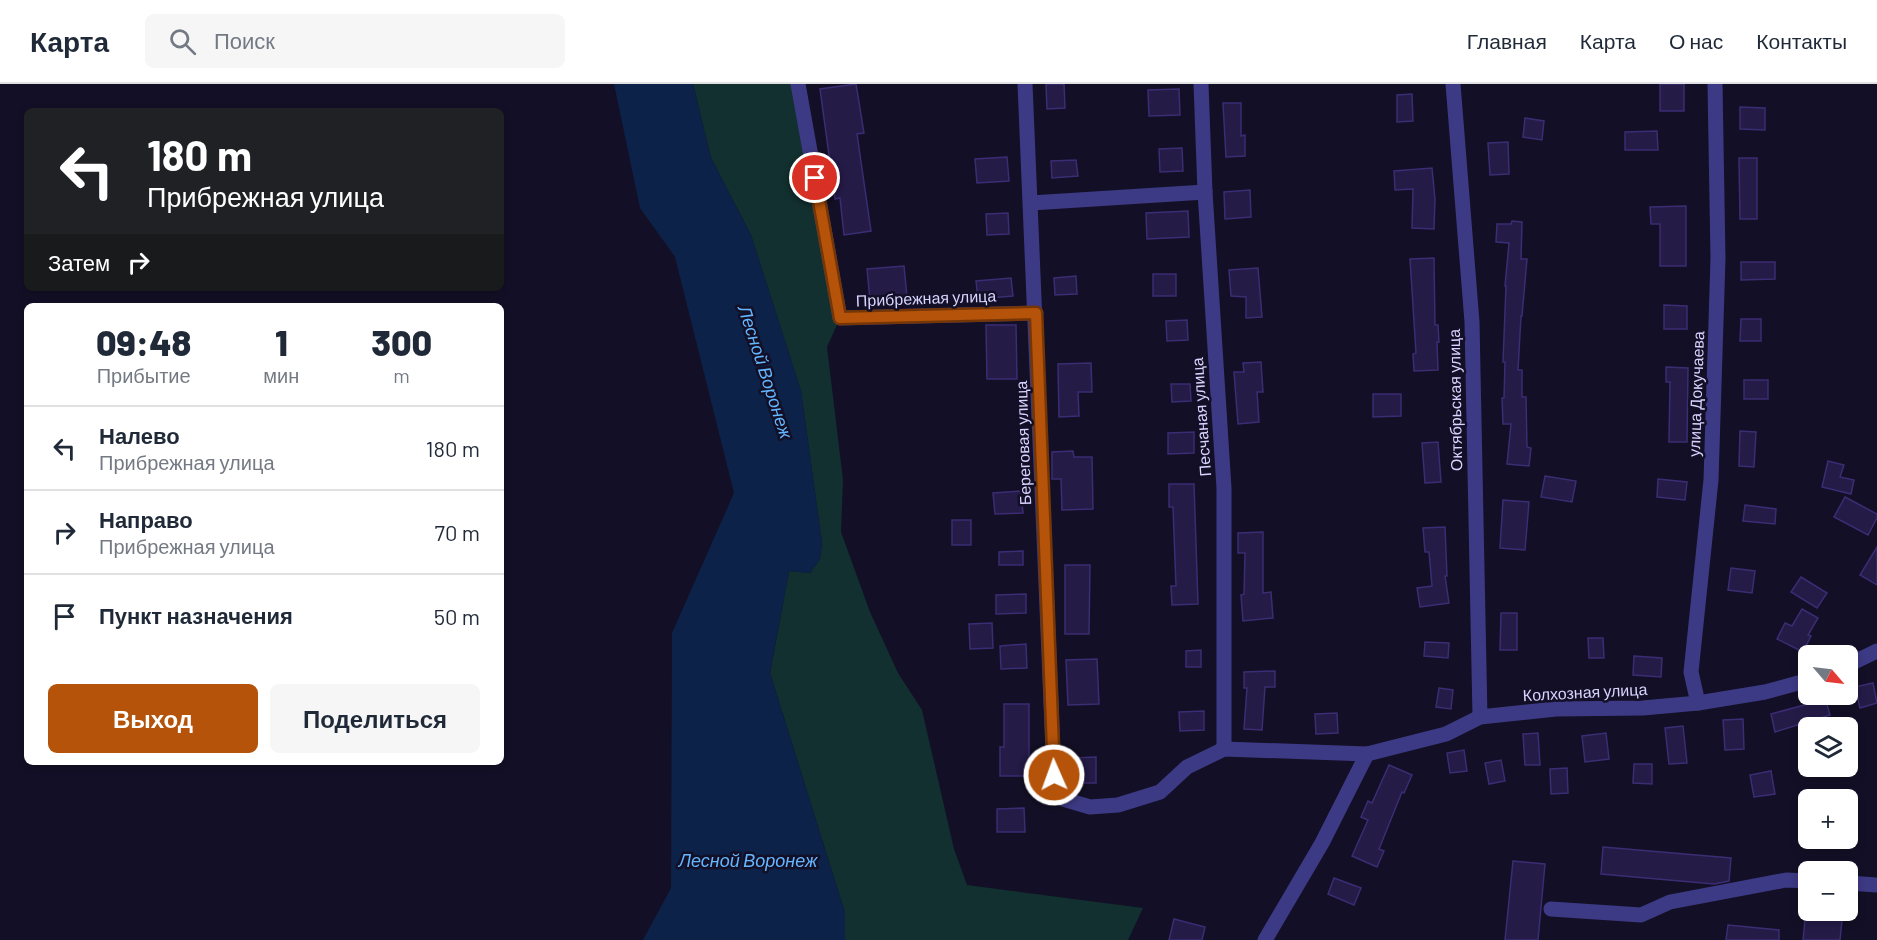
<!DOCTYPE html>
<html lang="ru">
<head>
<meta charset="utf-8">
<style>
  :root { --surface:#fff; --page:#f6f6f7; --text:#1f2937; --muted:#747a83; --line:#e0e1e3; --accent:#b45309 }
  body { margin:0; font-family:Barlow,sans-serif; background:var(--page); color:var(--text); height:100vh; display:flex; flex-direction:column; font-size:22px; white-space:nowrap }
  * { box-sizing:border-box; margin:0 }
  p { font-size:20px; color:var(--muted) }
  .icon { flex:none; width:33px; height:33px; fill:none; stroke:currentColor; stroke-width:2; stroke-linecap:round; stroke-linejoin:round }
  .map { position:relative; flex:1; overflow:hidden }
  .sheet { position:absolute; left:24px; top:219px; width:480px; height:462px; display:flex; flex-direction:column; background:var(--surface); border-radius:9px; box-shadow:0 3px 9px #0003 }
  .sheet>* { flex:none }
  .guide { position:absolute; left:24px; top:24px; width:480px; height:183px; border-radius:9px; box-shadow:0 3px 9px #0003; background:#202124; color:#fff; overflow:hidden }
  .needle { width:39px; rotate:118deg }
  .tools { position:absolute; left:1798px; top:561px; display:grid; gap:12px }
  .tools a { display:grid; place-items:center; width:60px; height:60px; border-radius:9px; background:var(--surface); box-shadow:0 3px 9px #0003; font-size:30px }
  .pin { position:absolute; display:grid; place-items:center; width:51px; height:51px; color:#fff; margin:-26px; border:3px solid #fff; border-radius:50%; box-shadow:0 2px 6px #0007 }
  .me { position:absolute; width:66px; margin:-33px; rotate:358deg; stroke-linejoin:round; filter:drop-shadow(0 0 4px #0008) }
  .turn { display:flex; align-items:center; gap:21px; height:126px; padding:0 24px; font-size:27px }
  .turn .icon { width:78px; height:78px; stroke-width:2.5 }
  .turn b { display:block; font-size:42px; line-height:51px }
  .then { display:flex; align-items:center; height:57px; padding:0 24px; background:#0003; gap:12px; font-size:22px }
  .eta { display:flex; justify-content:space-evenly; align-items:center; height:102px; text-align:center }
  .eta b { font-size:36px; font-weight:800; line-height:42px }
  .button { display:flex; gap:12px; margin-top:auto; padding:12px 24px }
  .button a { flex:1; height:69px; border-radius:9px; background:var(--accent); color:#fff; font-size:24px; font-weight:800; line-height:69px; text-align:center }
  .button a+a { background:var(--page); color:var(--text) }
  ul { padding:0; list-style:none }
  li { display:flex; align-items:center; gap:18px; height:84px; padding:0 24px; border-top:2px solid var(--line) }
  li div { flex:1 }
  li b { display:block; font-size:22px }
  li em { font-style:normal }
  header { display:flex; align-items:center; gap:36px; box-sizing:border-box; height:84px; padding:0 30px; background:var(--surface); border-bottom:2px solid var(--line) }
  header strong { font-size:28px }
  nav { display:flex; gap:33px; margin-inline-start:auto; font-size:21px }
  .search { width:420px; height:54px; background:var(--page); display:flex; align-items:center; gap:15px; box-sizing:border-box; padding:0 21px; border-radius:9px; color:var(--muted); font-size:22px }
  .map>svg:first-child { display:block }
  .green { fill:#12302f }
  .water { fill:#0c2248 }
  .building { fill:#241b47; stroke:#3b2d73; stroke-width:1.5 }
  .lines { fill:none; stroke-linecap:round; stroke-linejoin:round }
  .minor { stroke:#3d3a85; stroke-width:15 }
  .route-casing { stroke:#753606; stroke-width:15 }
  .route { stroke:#b45309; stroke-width:10 }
  .labels { text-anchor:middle; stroke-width:5; stroke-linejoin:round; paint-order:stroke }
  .street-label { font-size:16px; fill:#d9d4ff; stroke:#130f26 }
  .water-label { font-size:18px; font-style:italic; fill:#62b6ff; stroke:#130f26 }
</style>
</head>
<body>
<header>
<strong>Карта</strong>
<div class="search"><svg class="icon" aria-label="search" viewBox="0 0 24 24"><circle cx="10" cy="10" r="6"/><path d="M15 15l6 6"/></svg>Поиск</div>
<nav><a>Главная</a><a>Карта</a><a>О нас</a><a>Контакты</a></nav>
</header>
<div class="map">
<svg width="1877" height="856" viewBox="0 0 1877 856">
  <rect width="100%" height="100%" fill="#130f26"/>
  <path class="green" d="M693,0H798L840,234L827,263L843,396L841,448L870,528L898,589L922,626L954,765L967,801L1143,824L1128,856H845V829L770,589L789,487L810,489L820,475L822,459L801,307L751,151L711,74Z"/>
  <path class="water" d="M614,0H693L711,74L751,151L801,307L822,459L820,475L810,489L789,487L770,589L845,829V856H643L671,804L672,549L734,409L675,173L640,124Z"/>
  <g class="building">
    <path d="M856,0L864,49L857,50L871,147L844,151L840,114L835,115L820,5Z"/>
    <path d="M1046,0H1064L1065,24L1047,25Z"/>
    <rect x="1660" y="0" width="24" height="27"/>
    <path d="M1179,5L1180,31L1149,32L1148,6Z"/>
    <path d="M1412,10L1413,37L1397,38V11Z"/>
    <path d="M1223,19H1241V52L1245,51V72L1226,73Z"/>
    <path d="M1740,23L1765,24V46L1740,45Z"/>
    <path d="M1525,34L1544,37L1542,56L1523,53Z"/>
    <path d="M1657,47L1658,66H1625V48Z"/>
    <path d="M1508,58L1509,90L1490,91L1488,59Z"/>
    <path d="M1182,64L1183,87L1160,88L1159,65Z"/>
    <path d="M1007,73L1009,97L977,99L975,75Z"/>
    <path d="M1739,74H1757V135H1740Z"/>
    <path d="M1076,76L1078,92L1052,94L1051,77Z"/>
    <path d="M1432,84L1435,115L1434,145L1412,144L1413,105L1395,106L1394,87Z"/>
    <path d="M1250,106L1251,133L1225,135L1224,108Z"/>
    <path d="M1686,122V182H1660V140H1651L1650,123Z"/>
    <path d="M1188,127L1189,153L1147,155L1146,129Z"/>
    <path d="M1008,129L1009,150L987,151L986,130Z"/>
    <path d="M1512,137L1522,138L1521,175H1527L1522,232H1521L1518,286H1522V313H1526L1527,363L1531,364L1529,382L1507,380L1511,340H1503L1502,314H1504L1505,278H1503L1506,202H1505L1509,159L1496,158L1497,140H1511Z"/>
    <path d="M1434,174L1435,241H1438L1439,258H1437L1438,286L1414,287L1413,270L1416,269L1410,175Z"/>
    <path d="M1741,178H1775V195L1741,196Z"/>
    <path d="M904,182L907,213L870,216L867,185Z"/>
    <path d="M1258,184L1262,233L1246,234V213L1231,212L1229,186Z"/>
    <rect x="1153" y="190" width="23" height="22"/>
    <path d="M1076,192L1077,210L1055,211L1054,194Z"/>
    <path d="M1011,194L1013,212L978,215L976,197Z"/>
    <path d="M1664,221L1687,222V245H1664Z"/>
    <path d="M1741,235H1761V257H1740Z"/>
    <path d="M1187,236L1188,256L1167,257L1166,237Z"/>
    <path d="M986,241H1016L1017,295H987Z"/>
    <path d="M1261,278L1263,308H1257L1259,338L1238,340L1234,288H1244L1243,279Z"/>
    <path d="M1091,279L1092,308H1078L1079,332L1059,333L1058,280Z"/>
    <path d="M1666,283L1688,284L1687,358H1669L1670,298H1666Z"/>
    <rect x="1744" y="296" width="24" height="19"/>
    <path d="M1171,300H1190L1191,317L1172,318Z"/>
    <path d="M1373,310H1401V332L1373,333Z"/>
    <path d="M1740,347L1756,348L1754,383L1739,382Z"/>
    <path d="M1194,348V369L1168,370V349Z"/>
    <path d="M1438,358L1441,398L1425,399L1422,359Z"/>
    <path d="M1073,367L1074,373H1092L1093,425L1062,426L1061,395H1052V368Z"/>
    <path d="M1828,377L1844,381L1840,393L1854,396L1851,410L1822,403Z"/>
    <path d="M1545,392L1576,397L1572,418L1541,413Z"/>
    <path d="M1658,395L1687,398L1685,416L1657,413Z"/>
    <path d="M1169,400H1194L1198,520L1172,521L1171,502H1176L1173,423H1169Z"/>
    <path d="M1021,407L1023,429L995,430L993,409Z"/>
    <path d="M1845,413L1877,430V434L1868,451L1834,433Z"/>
    <path d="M1503,416L1529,418L1525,466L1500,464Z"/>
    <path d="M1745,421L1776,425L1775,440L1743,437Z"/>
    <rect x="952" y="436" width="19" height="25"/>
    <path d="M1445,443L1447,492H1445L1449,519L1420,523L1417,504L1432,502L1429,468H1425L1423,444Z"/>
    <path d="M1263,448V509L1271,508L1273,534L1243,537L1241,511L1244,510L1245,469H1238V449Z"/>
    <path d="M1877,463V501L1860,491Z"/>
    <path d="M1023,467V481H999V468Z"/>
    <path d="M1065,481H1090L1089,550H1065Z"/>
    <path d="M1731,484L1755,487L1752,509L1728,506Z"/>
    <path d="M1801,493L1827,509L1817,524L1791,508Z"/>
    <path d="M1026,510V529L996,530V511Z"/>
    <path d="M1802,525L1818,534L1808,551L1811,552L1803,568L1777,555L1785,539L1792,542Z"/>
    <path d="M1501,529H1517V566H1500Z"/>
    <path d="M992,539L993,564L970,565L969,540Z"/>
    <path d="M1588,554H1603L1604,574H1589Z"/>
    <path d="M1425,558L1449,559L1448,574L1424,572Z"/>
    <path d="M1026,560L1027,584L1001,585L1000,562Z"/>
    <path d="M1201,566V583H1186V567Z"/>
    <path d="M1634,572L1662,574L1661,593L1633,591Z"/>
    <path d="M1097,575L1099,620L1068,621L1066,576Z"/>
    <path d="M1275,587V603H1265L1262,646L1244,645L1247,604H1244V588Z"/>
    <path d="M1873,599L1877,619L1860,624L1855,603Z"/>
    <path d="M1439,604L1453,606L1451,625L1436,623Z"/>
    <path d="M1805,610H1824L1830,631L1775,648L1771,630L1808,620Z"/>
    <path d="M1004,620H1029V692H1000V663H1004Z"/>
    <path d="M1204,627V646L1180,647L1179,628Z"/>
    <path d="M1337,629L1338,649L1316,650L1315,630Z"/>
    <path d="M1743,635L1744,665L1725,666L1723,636Z"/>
    <path d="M1683,642L1687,679L1669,680L1665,644Z"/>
    <path d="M1538,649L1540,681H1525L1523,650Z"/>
    <path d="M1606,649L1609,675L1585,678L1582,652Z"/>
    <path d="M1464,666L1467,687L1450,689L1447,669Z"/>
    <path d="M1096,673V699H1072V674Z"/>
    <path d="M1501,676L1505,697L1489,700L1485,679Z"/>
    <path d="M1634,680H1652V700L1633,699Z"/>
    <path d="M1389,681L1412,691L1404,709L1402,708L1379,765L1384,767L1377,783L1352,772L1368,736L1361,733L1368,717L1372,719Z"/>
    <path d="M1567,684L1568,709L1551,710L1550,685Z"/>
    <path d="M1771,687L1775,710L1754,713L1750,691Z"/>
    <path d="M1024,724L1025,748H997V725Z"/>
    <path d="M1603,763L1731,774L1729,797L1714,800L1601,790Z"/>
    <path d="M1513,777L1545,780L1538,856H1505Z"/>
    <path d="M1334,794L1361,804L1354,821L1328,810Z"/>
    <path d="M1806,826H1827L1826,835L1842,836L1840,856H1803Z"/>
    <path d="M1174,835L1205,843L1202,856H1169Z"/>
    <path d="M1728,841L1779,846V856H1726Z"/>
  </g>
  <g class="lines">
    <g class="minor">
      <path d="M798,0L840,234L1036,229"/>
      <path d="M1025,0L1054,691L1063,715L1090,723L1118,721L1160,708L1187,683L1224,665L1367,670L1446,650L1480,633L1556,625L1643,624L1698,619L1765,608L1809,596"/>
      <path d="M1201,0L1205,108L1224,404V665"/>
      <path d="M1453,0L1472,238L1480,633"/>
      <path d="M1031,119L1205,108"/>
      <path d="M1848,581L1877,567"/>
      <path d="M1698,619L1691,588L1711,396L1718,174L1715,0"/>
      <path d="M1848,799L1877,801"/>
      <path d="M1551,825L1641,831L1670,818L1786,796L1809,797"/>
      <path d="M1265,856L1322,759L1367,670"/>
    </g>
  </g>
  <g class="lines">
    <defs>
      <path id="route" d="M815,94L840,234L1036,229L1054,691"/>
    </defs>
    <use href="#route" class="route-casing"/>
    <use href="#route" class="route"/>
  </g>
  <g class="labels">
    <g class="street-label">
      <text transform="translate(926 214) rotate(-2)" y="6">Прибрежная улица</text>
      <text transform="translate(1696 310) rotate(-88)" y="6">улица Докучаева</text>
      <text transform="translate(1455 316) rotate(-91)" y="6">Октябрьская улица</text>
      <text transform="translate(1201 333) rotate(-94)" y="6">Песчаная улица</text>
      <text transform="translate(1023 359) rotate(-92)" y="6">Береговая улица</text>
      <text transform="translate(1585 608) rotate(-3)" y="6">Колхозная улица</text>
    </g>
    <g class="water-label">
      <text transform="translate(765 288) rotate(72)" y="6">Лесной Воронеж</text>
      <text x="748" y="783">Лесной Воронеж</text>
    </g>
  </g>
</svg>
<div class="tools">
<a><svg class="needle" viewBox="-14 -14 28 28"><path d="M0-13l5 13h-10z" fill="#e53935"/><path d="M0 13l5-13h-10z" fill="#747a83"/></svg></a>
<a><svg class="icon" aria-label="layers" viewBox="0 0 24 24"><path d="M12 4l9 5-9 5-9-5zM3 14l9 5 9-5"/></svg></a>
<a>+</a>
<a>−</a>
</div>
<div class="pin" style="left:815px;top:94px;background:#d93025"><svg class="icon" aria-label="arrive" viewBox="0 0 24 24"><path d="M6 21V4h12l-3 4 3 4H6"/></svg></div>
<svg class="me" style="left:1054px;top:691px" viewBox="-20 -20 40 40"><circle r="17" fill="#b45309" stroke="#fff" stroke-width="3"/><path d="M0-11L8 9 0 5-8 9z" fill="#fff"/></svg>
<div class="guide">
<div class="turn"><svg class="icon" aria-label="left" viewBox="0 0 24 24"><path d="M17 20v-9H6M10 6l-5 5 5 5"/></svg><div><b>180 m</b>Прибрежная улица</div></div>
<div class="then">Затем<svg class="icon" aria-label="right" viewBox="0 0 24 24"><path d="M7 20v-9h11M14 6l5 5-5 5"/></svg></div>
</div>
<section class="sheet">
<div class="eta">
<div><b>09:48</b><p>Прибытие</p></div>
<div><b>1</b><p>мин</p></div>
<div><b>300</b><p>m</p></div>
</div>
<ul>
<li><svg class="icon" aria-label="left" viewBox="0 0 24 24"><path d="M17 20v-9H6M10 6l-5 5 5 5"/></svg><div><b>Налево</b><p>Прибрежная улица</p></div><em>180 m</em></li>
<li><svg class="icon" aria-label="right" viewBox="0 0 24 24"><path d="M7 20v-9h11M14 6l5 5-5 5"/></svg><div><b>Направо</b><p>Прибрежная улица</p></div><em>70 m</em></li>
<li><svg class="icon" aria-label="arrive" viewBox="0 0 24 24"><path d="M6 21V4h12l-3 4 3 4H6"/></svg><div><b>Пункт назначения</b></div><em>50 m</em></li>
</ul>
<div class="button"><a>Выход</a><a>Поделиться</a></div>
</section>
</div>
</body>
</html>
